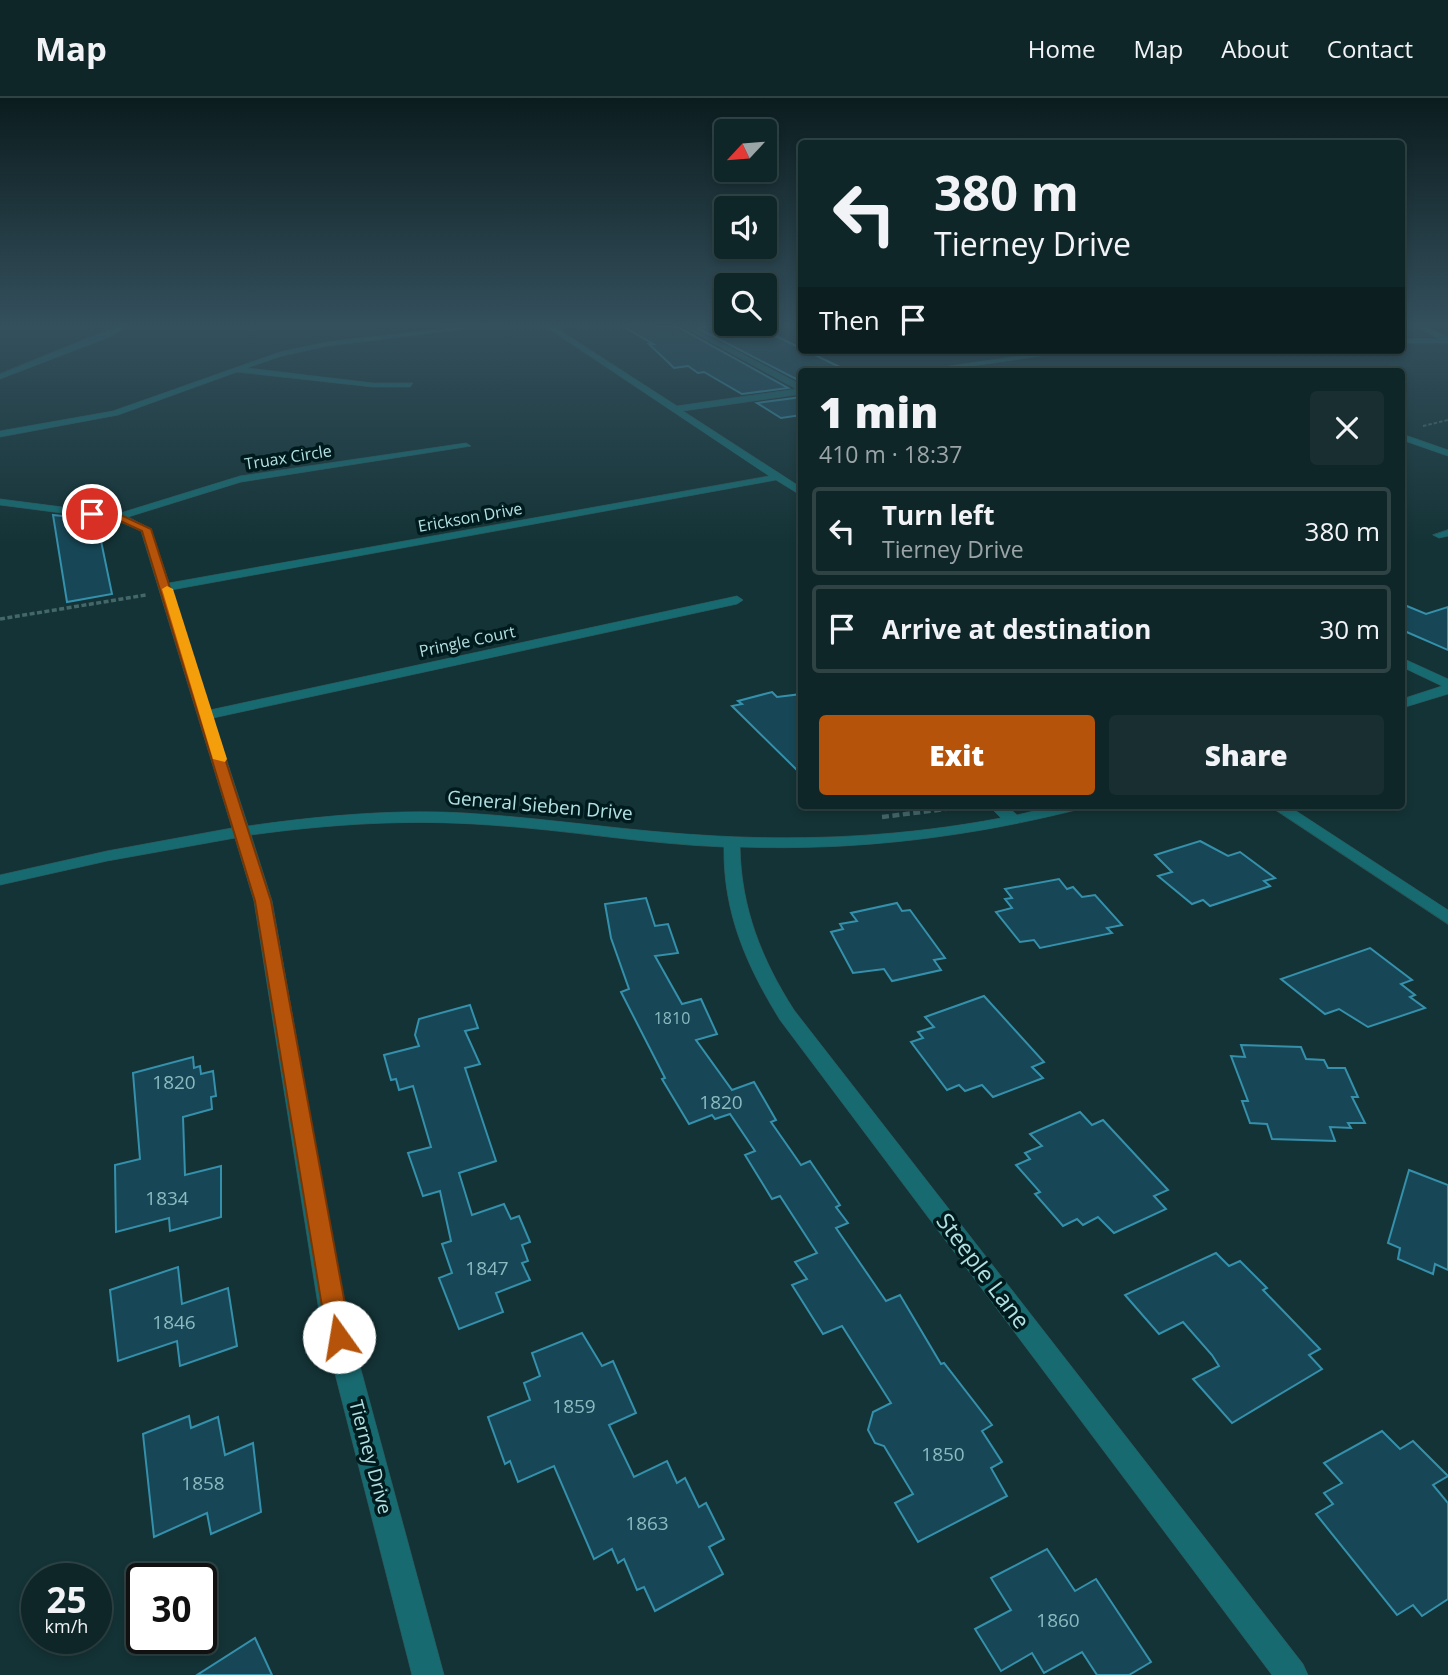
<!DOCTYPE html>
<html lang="en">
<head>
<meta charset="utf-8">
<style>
  :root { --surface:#0f2628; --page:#182e30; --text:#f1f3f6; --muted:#9ba5a8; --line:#2f4345; --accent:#b45309 }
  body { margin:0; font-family:"Open Sans",sans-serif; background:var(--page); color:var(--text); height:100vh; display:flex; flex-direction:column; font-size:26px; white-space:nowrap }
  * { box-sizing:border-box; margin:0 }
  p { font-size:23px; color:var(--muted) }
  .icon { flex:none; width:38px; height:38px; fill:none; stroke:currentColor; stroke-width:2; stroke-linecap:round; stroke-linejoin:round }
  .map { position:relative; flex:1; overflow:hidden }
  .side { position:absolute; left:798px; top:270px; width:607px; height:441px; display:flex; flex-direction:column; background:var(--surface); border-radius:7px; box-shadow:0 4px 10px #0003,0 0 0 2px var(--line) }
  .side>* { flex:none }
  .hud { position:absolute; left:798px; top:42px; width:607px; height:214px; border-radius:7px; box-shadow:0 4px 10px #0003,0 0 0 2px var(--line); background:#0f2628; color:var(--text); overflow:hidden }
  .needle { width:46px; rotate:244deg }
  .fabs { position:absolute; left:714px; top:21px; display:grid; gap:14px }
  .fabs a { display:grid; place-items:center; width:63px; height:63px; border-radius:7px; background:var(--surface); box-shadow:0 4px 10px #0003,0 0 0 2px var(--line); font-size:35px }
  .speed { position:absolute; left:21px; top:1465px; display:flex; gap:14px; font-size:35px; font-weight:700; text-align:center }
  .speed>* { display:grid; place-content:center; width:91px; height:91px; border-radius:50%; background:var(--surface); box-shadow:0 4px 10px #0003,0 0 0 2px var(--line); line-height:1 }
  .speed small { font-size:18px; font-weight:400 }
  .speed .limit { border:4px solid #111; border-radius:10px; background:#fff; color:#111 }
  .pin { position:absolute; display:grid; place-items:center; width:60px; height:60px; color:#fff; margin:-30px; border:4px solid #fff; border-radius:50%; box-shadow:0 2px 7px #0007 }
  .me { position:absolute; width:77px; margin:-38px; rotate:347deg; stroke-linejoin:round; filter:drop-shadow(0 0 5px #0008) }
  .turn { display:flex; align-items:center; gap:24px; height:147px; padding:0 21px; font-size:32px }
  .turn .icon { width:91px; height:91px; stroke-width:2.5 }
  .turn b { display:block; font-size:49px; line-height:60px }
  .then { display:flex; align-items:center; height:66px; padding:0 21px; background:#0003; gap:14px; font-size:26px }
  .round { display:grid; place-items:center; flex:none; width:74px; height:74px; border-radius:7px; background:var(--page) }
  .overview { display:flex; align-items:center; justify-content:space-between; height:119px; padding:0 21px }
  h1 { font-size:42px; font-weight:800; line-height:52px }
  .action { display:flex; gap:14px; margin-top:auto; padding:14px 21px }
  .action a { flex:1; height:80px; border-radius:7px; background:var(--accent); color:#fff; font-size:28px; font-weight:800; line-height:80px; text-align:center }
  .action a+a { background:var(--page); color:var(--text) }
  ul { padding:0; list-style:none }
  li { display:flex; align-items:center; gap:21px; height:88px; margin:0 14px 10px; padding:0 7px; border:4px solid var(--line); border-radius:7px }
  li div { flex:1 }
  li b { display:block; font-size:26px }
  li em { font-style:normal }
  header { display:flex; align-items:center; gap:42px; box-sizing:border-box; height:98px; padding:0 35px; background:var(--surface); border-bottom:2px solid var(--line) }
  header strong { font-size:33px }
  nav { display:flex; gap:38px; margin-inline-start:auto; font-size:24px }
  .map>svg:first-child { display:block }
  .building { fill:#174756; stroke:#3590ac; stroke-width:2 }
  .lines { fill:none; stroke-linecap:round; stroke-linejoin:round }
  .minor-casing { stroke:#325254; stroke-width:1 }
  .path-far2 { stroke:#44676a; stroke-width:2; stroke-dasharray:3.5 2; stroke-linecap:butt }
  .path-far1 { stroke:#44676a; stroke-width:3.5; stroke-dasharray:5 2.5; stroke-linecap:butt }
  .path { stroke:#44676a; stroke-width:4.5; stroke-dasharray:7 3.5; stroke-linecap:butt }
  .minor { fill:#176a70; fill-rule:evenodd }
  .route { fill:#b45309; stroke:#753606; stroke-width:2 }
  .slow { fill:#f59e0b }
  .labels { text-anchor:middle; stroke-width:7; stroke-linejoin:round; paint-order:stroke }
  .far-street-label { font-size:16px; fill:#b3e0e3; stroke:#001b1d }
  .number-label { font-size:16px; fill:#8cbac0 }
  .street-label { font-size:19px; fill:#b3e0e3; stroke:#001b1d }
  .near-number-label { font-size:19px; fill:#8cbac0 }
  .near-street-label { font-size:23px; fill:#b3e0e3; stroke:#001b1d }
</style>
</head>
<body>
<header>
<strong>Map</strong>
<nav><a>Home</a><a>Map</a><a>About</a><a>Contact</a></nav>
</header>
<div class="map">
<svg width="1448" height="1577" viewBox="0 0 1448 1577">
  <rect width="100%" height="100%" fill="#143336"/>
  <g class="building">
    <path d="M619,226L678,229L788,290L742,296L704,274L698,275L688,268L674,270L649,246H653Z"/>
    <path d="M729,226H751L848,273H802V284L697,230Z"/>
    <path d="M802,299V317L781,320L757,305Z"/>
    <path d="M53,417L72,419L78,441L100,438L112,496L67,504Z"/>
    <path d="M1402,506L1426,516L1448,509V552L1402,532Z"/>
    <path d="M772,594L777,599L802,596V677L732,608L742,606L738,603Z"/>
    <path d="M1200,743L1228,758L1240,754L1275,780L1264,783L1270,788L1210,808L1203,802L1192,806L1158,778L1172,774L1155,757Z"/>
    <path d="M1059,781L1067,791L1073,789L1082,799L1095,797L1122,827L1107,830L1112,835L1040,850L1034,842L1020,844L996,814L1012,810L1005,801L1012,800L1005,791Z"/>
    <path d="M646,800L655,828L668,826L678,855L655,858L682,906L701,901L717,936L696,942L732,992L754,984L776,1022L771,1024L801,1067L810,1063L840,1107L836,1109L848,1125L836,1130L886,1203L900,1197L941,1266L944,1265L992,1327L982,1333L1002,1364L991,1370L1007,1398L918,1444L895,1405L913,1396L884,1348L875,1345L868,1332L873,1314L891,1305L842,1228L823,1236L792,1187L807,1181L795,1164L817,1155L780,1098L772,1101L745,1057L755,1053L730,1016L715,1021L712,1017L689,1026L662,981L665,980L621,894L629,891L611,840L605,806Z"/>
    <path d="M897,805L902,813L910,812L945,860L934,862L941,872L892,883L884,871L853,875L831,834L843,831L840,826L857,823L851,815Z"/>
    <path d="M1370,850L1412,882L1401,886L1415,897L1410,899L1425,910L1368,929L1339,911L1325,916L1281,881Z"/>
    <path d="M984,898L1044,964L1032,969L1043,980L993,999L982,987L965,993L959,987L947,992L911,944L923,940L918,934L934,929L925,919Z"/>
    <path d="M470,907L478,930L465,933L480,966L465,970L496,1063L459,1075L472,1117L504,1106L511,1121L519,1118L530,1144L522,1147L528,1163L522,1165L530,1182L496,1195L503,1214L459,1231L439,1180L452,1175L442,1146L451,1143L440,1093L423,1098L408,1055L431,1049L413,988L399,992L396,981L391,982L384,957L419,948L415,937L419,921Z"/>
    <path d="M1241,947L1301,949L1306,961L1324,962L1328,970H1345L1358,999H1352L1365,1025H1348L1351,1030L1330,1029L1335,1043L1272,1041L1267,1026L1250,1025L1242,1003H1248L1231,958L1245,959Z"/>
    <path d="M193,959L194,970L200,968L201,976L213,973L216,998L211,999L212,1011L183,1019L185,1077L221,1068V1119L170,1133L169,1120L116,1134L115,1067L140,1061L133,975Z"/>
    <path d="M1080,1014L1092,1027L1103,1022L1168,1092L1154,1098L1166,1111L1114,1135L1098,1119L1083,1127L1077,1121L1063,1128L1035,1096L1040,1094L1016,1067L1030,1061L1025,1055L1042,1048L1030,1036Z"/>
    <path d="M1409,1072L1448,1087V1172L1435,1166L1433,1176L1398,1161L1400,1150L1388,1145Z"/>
    <path d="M1216,1155L1229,1168L1240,1163L1267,1190L1263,1192L1320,1251L1309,1257L1322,1271L1232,1325L1193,1281L1219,1268L1212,1257L1183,1224L1159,1236L1125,1197Z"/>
    <path d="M178,1169L182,1206L228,1190L237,1248L180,1268L177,1243L118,1263L110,1192Z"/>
    <path d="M582,1235L602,1268L613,1263L636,1315L609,1327L634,1379L667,1363L677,1385L685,1380L699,1409L706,1405L724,1441L709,1449L723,1476L655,1513L644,1489L637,1492L624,1461L618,1465L612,1451L594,1461L554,1368L518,1384L510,1363L505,1366L488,1319L530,1302L524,1285L540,1278L532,1255Z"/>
    <path d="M189,1318L191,1330L218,1319L225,1357L253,1345L261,1414L211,1436L207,1415L154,1439L143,1336Z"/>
    <path d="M1382,1333L1400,1351L1413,1343L1448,1378L1433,1387L1448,1405V1501L1422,1518L1413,1507L1397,1517L1316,1416L1333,1406L1324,1395L1342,1385L1324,1365Z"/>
    <path d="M1047,1451L1075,1493L1096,1481L1151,1564L1129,1577H1097L1082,1554L1044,1575L1032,1555L1001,1573L975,1531L1011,1512L991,1480Z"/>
    <path d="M255,1540L272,1577H197Z"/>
  </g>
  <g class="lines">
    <defs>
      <g id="minor">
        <path d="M123,226H131L112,238L0,281V276Z"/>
        <path d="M487,226H506L327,248L282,258L247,270L373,285H413L410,289H373L237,274L118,317L0,339V333L113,313L280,254L327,244Z"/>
        <path d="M542,226H550L677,308L796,291L678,226H685L802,287V296L683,313L802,390V398L776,382L171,492L210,612L737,498L743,502L737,506L213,620L248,728C319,718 392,711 464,715C548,720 632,734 717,738C811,743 907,738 1001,720L988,707H1006L1017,717L1059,707H1086L1084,710C971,739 858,753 740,749C741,810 762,862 794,912L1303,1566L1308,1577H1272L780,922C746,867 723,814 724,749C645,746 568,732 490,727C410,721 330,726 251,737L272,803L345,1213L444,1577H412L319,1213L254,803L235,740L107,763L0,787V777L107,753L232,730L141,433L116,422L0,407V401L117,416L240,378L466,345L471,348L241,384L128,419L151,431L169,485L769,378Z"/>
        <path d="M1411,226H1420L1448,239V245H1402V241H1439Z"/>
        <path d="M1060,252H1081L938,273H916Z"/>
        <path d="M1402,336L1448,352V358L1402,342Z"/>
        <path d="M1448,432V438L1439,440L1433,437Z"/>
        <path d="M1402,560L1448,581V596L1402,610V601L1442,588L1402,569Z"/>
        <path d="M1268,707H1287L1448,812V826Z"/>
      </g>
    </defs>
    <use href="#minor" class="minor-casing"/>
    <path class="path-far2" d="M1423,328L1448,322"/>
    <path class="path-far1" d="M0,521L146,497"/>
    <path class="path" d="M882,719L977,707"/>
    <use href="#minor" class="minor"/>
  </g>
  <linearGradient id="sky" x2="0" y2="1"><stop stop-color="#0b1c1e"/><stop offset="0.51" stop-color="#34505d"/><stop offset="1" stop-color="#34505d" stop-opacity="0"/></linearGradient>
  <rect width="1448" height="446" fill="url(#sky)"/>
  <path class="route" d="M92,413L121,417L151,431L271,803L351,1239L347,1246L339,1249L331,1246L327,1239L255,803L142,433L116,421L88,418Z"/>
  <path class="slow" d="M167,488L173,491L227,661L225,664L213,661L162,491Z"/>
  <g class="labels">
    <g class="far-street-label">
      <text transform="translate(288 359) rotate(-9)" y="6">Truax Circle</text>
      <text transform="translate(470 419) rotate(-10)" y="6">Erickson Drive</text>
      <text transform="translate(467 543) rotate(-12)" y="6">Pringle Court</text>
    </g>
    <g class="number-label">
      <text x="672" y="926">1810</text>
    </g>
    <g class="street-label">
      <text transform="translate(540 707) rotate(5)" y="7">General Sieben Drive</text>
      <text transform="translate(371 1359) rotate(75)" y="7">Tierney Drive</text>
    </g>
    <g class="near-number-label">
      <text x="174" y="991">1820</text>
      <text x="721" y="1011">1820</text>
      <text x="167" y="1107">1834</text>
      <text x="487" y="1177">1847</text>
      <text x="174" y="1231">1846</text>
      <text x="574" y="1315">1859</text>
      <text x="943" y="1363">1850</text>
      <text x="203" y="1392">1858</text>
      <text x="647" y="1432">1863</text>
      <text x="1058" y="1529">1860</text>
    </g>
    <g class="near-street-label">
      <text transform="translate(983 1173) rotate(53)" y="8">Steeple Lane</text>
    </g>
  </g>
</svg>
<div class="fabs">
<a><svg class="needle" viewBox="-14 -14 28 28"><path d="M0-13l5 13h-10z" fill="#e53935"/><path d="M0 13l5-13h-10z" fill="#9ba5a8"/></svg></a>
<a><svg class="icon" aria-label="sound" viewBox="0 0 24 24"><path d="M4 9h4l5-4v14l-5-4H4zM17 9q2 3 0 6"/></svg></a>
<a><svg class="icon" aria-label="search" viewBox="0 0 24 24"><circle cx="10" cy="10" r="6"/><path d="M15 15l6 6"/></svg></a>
</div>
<div class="speed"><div>25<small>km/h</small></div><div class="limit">30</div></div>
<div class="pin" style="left:92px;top:416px;background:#d93025"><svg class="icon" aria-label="arrive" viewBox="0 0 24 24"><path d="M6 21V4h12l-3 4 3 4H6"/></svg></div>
<svg class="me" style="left:339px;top:1239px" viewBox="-20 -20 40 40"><circle r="19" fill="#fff"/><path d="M0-13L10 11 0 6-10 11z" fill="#b45309"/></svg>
<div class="hud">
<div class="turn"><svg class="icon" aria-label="left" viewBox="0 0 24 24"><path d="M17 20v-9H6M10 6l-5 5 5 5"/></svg><div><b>380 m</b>Tierney Drive</div></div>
<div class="then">Then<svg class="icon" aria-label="arrive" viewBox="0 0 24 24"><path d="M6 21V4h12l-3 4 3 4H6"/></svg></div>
</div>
<section class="side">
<div class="overview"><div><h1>1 min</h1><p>410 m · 18:37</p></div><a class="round"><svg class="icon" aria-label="close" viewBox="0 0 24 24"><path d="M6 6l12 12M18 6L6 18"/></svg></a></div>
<ul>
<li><svg class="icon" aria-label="left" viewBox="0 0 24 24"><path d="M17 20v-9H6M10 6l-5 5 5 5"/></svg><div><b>Turn left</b><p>Tierney Drive</p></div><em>380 m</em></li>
<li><svg class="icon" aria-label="arrive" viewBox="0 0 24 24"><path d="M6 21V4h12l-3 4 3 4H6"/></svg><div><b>Arrive at destination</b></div><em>30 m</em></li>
</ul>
<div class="action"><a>Exit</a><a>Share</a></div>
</section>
</div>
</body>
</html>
